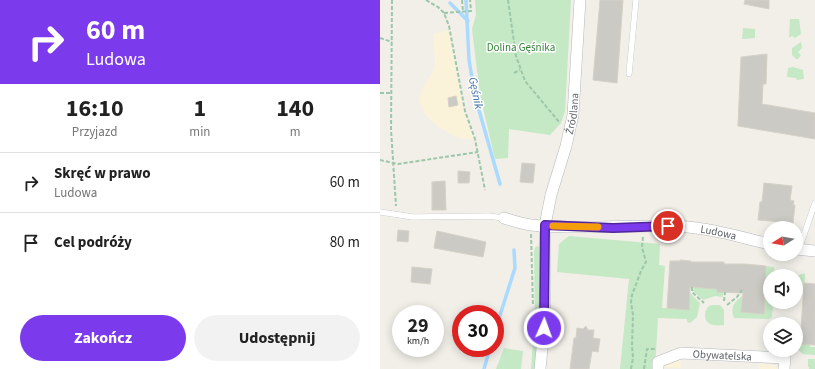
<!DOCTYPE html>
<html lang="pl">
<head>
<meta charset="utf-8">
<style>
  :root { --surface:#fff; --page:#f2f2f2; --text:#222; --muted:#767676; --line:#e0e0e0; --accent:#7c3aed }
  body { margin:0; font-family:"Source Sans 3",sans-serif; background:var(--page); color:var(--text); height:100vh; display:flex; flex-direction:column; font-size:15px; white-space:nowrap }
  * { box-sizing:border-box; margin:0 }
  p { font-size:13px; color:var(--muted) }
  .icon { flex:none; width:22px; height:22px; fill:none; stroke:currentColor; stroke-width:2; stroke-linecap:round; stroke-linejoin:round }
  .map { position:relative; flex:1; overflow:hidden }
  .details { display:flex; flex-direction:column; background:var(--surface); width:380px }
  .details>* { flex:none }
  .banner { background:#7c3aed; color:#fff; overflow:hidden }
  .needle { width:26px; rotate:259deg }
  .fabs { position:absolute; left:383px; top:221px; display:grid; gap:8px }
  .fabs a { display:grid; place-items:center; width:40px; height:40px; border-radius:50%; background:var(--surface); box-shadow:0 2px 10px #0003; font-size:20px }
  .speed { position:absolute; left:12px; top:305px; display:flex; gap:8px; font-size:20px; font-weight:700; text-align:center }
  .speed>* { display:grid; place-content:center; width:52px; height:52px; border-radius:50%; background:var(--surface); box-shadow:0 2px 10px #0003; line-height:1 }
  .speed small { font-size:10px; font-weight:400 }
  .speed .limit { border:6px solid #d22; background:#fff; color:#111 }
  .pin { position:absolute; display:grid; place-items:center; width:34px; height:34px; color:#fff; margin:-17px; border:2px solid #fff; border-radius:50%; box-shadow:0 1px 4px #0007 }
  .me { position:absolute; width:44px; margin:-22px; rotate:2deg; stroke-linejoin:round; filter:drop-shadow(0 0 3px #0008) }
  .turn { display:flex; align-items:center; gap:14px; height:84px; padding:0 20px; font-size:18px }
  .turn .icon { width:52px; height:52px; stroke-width:2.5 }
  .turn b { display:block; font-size:28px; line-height:34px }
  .eta { display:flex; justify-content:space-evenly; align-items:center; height:68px; text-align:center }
  .eta b { font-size:24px; font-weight:700; line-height:28px }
  .button { display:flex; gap:8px; margin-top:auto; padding:8px 20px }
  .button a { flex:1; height:46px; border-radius:24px; background:var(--accent); color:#fff; font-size:16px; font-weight:700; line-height:46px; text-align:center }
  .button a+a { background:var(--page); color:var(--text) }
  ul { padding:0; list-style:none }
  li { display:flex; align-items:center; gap:12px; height:60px; padding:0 20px; border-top:1px solid var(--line) }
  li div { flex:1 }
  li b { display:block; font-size:15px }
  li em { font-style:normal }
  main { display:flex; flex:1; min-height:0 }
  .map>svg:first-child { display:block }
  .green { fill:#c5e8c5 }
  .sand { fill:#fbf3d9 }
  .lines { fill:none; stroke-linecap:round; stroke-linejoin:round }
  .stream { stroke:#aadaff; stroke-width:3.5 }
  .building { fill:#cccac5; stroke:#d6d1c6 }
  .lane-casing { stroke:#b5b8bc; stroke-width:6 }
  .street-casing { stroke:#b5b8bc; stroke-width:12 }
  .path { stroke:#9cc7a9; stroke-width:2; stroke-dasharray:4 2; stroke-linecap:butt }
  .lane { stroke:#fff; stroke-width:5.5 }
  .street { stroke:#fff; stroke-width:11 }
  .route-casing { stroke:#51269a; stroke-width:10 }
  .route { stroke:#7c3aed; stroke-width:7 }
  .slow { stroke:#f59e0b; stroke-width:7 }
  .labels { text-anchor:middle; stroke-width:3; stroke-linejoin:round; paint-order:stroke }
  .park-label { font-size:11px; fill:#348238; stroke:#fff }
  .street-label { font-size:11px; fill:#5f6368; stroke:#fff }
  .water-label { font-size:12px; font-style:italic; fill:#4174aa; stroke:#fff }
</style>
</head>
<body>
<main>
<section class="details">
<div class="banner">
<div class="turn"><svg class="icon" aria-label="right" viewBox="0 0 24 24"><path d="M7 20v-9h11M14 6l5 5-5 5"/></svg><div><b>60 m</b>Ludowa</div></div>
</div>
<div class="eta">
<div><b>16:10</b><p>Przyjazd</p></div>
<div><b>1</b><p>min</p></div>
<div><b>140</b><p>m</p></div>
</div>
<ul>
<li><svg class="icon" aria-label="right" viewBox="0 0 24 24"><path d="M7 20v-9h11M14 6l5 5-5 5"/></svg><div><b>Skręć w prawo</b><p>Ludowa</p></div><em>60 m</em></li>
<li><svg class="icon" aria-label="arrive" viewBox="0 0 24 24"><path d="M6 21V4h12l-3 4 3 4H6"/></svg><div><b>Cel podróży</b></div><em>80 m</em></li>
</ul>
<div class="button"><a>Zakończ</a><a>Udostępnij</a></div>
</section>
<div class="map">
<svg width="435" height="369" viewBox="0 0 435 369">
  <rect width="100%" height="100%" fill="#f1efe8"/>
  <g class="green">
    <path d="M95,0H191L185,111L181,123L170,135L129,129L128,158L115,159L100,95L92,29L96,15Z"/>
    <path d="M410,19H419L421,34L415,38L412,36L409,38Z"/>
    <path d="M363,28L375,29V38L362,39Z"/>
    <path d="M421,42L422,48L418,52L421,55L418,59H416L412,55V48Z"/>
    <path d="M413,67L423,70L424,79L417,80L416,78L407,77L408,68Z"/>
    <path d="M189,236L280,244L279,265L285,266L282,308L309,309L310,293L320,303L317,317L310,323L307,322V319L278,318L275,369H240L249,279L177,272L179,244Z"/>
    <path d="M157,246L159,247C164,288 160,329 156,369H151L155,316L154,252L155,248Z"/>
    <path d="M386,266L394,267L395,276H390V302H393L392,317L389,319L354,318C350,308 354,302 362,296V312L384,313Z"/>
    <path d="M425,273L424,292H416L417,277L419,275Z"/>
    <path d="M314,287L337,289L343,292V297L335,296L323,300L313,291Z"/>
    <path d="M332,305H340L344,310V325C340,325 334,326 330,324C323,320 324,311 329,306Z"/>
    <path d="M416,343L430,344V347H435V355L423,354L416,348Z"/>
    <path d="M124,348L143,351L141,369H116Z"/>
    <path d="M428,359H435V369H429V367H428Z"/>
  </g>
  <g class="sand">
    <path d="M64,31H69L84,112L94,140C89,139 83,139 79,138C62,131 34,113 41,92C44,82 53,76 55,65C56,55 52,45 54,34Z"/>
    <path d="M300,359L301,368L283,367L284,365Z"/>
    <path d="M381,364L394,365L398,369H379V365Z"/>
  </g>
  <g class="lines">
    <g class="stream">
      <path d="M86,0L89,60L95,96L120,184"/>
      <path d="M70,3L88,21"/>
      <path d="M115,331L135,268L134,250"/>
      <path d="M104,369L110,348"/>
    </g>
  </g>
  <g class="building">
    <path d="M220,0H243L237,83L213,80Z"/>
    <path d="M365,0H389V9L364,4Z"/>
    <path d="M387,54L386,84H383L382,104L435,113V139L358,126L361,57Z"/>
    <path d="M76,96L78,105L69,107L68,98Z"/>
    <path d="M142,163L155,164L153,183L140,182Z"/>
    <path d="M78,171L90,172L89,183H78Z"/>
    <path d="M65,181L66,210H52V182Z"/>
    <path d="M384,183L412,186L410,200L414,201L413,205H415L413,223L378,220L380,202H382Z"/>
    <path d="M18,230L29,231L28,242L17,241Z"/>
    <path d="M57,231L106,242L103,257L54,248Z"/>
    <path d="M300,260L311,261V262H344V264H365L386,266L384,314L361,312L363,293L337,292V289L310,287L309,310L287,308L290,261H300Z"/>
    <path d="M32,267L52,269L50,284L31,282Z"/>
    <path d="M424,283L435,284V345L420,344Z"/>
    <path d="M206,326L208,330H214L213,338L220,339L218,352L212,351L209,369H190L194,338H196L197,328L203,329Z"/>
  </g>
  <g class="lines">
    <defs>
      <g id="lane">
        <path d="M249,74L256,0"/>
        <path d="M0,212L33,217L108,216L124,218"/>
        <path d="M419,249L435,203"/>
      </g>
      <g id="street">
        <path id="s1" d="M124,218C133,221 142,224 151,225C197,230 243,225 288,226C324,226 355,236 390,244"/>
        <path d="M416,249L435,251"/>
        <path id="s2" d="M160,369L164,328L165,292V225L171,195L186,146L193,115L200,0"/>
        <path id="s3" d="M278,369V362L301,353L405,358L404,369"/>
      </g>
    </defs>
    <use href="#lane" class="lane-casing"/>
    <use href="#street" class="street-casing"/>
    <g class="path">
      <path d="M12,0L11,129L16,206"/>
      <path d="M46,0L58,7L64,13L69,26L85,111L95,139L105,190"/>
      <path d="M82,0L83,12"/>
      <path d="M128,0L136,56L145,81L180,123"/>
      <path d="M64,13L91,11L90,0"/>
      <path d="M0,38L12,42"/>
      <path d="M134,73L140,70"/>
      <path d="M0,93H12"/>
      <path d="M0,160L18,164L98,152"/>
      <path d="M151,234L153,306"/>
      <path d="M312,287V292L324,303"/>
      <path d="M344,301L345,292"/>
      <path d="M347,305L357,297L362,290"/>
      <path d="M251,369L253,358L252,346L253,315L251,302L252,295L261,271L266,262L262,247L263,237"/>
      <path d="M264,369L267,349H276"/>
    </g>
    <use href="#lane" class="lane"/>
    <use href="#street" class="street"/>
  </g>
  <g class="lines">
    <defs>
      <path id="route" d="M164,328L165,225L233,228L288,226"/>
    </defs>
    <use href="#route" class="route-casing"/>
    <use href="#route" class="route"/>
    <path class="slow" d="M173,226L218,227"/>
  </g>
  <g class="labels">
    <g class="park-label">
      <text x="141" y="51">Dolina Gęśnika</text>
    </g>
    <g class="street-label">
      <text dy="4" stroke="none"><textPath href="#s2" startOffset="259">Źródlana</textPath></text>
      <text dy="4" stroke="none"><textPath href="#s1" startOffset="216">Ludowa</textPath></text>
      <text dy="4" stroke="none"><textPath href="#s3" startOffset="73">Obywatelska</textPath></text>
    </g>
    <g class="water-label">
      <text transform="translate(96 93) rotate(78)" y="4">Gęśnik</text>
    </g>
  </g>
</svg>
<div class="fabs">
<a><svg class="needle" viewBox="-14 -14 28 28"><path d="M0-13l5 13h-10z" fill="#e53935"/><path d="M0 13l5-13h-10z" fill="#767676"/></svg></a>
<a><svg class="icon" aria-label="sound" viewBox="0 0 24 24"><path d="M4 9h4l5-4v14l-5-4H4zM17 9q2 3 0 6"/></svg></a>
<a><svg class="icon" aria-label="layers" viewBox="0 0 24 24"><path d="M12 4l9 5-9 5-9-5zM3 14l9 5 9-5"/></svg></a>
</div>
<div class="speed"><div>29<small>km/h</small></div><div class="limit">30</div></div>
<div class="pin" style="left:288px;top:226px;background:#d93025"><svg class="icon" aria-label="arrive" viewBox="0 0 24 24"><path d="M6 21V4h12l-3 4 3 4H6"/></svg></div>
<svg class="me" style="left:164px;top:328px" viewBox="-20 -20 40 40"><circle r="17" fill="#7c3aed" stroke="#fff" stroke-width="3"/><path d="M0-11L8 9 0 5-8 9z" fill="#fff"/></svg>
</div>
</main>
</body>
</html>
